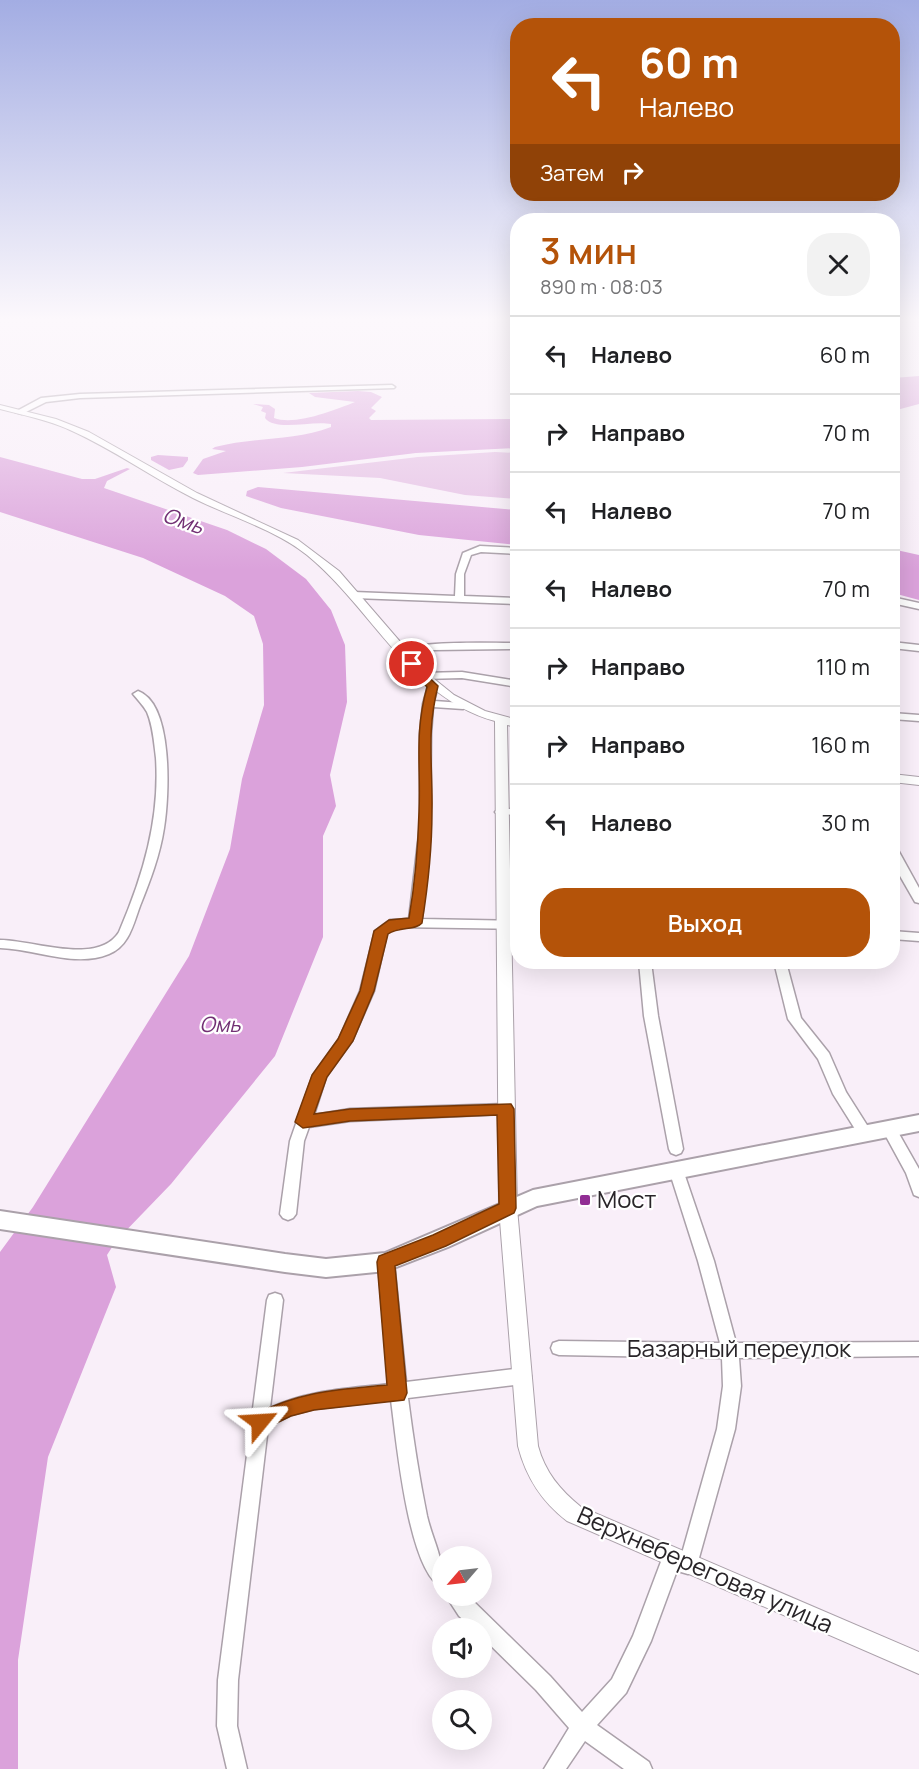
<!DOCTYPE html>
<html lang="ru">
<head>
<meta charset="utf-8">
<style>
  :root { --surface:#fff; --page:#f2f2f2; --text:#202124; --muted:#757577; --line:#e0e0e0; --accent:#b45309 }
  body { margin:0; font-family:Manrope,sans-serif; background:var(--page); color:var(--text); height:100vh; display:flex; flex-direction:column; font-size:22px; white-space:nowrap }
  * { box-sizing:border-box; margin:0 }
  p { font-size:20px; color:var(--muted) }
  .icon { flex:none; width:33px; height:33px; fill:none; stroke:currentColor; stroke-width:2; stroke-linecap:round; stroke-linejoin:round }
  .map { position:relative; flex:1; overflow:hidden }
  .panel { position:absolute; left:510px; top:213px; width:390px; height:756px; display:flex; flex-direction:column; background:var(--surface); border-radius:24px; box-shadow:0 6px 24px #0002 }
  .panel>* { flex:none }
  .guide { position:absolute; left:510px; top:18px; width:390px; height:183px; border-radius:24px; box-shadow:0 6px 24px #0002; background:#b45309; color:#fff; overflow:hidden }
  .needle { width:39px; rotate:242deg }
  .buttons { position:absolute; left:432px; top:1546px; display:grid; gap:12px }
  .buttons a { display:grid; place-items:center; width:60px; height:60px; border-radius:50%; background:var(--surface); box-shadow:0 6px 24px #0002; font-size:30px }
  .pin { position:absolute; display:grid; place-items:center; width:51px; height:51px; color:#fff; margin:-26px; border:3px solid #fff; border-radius:50%; box-shadow:0 2px 6px #0007 }
  .me { position:absolute; width:66px; margin:-33px; rotate:63deg; stroke-linejoin:round; filter:drop-shadow(0 0 4px #0008) }
  .turn { display:flex; align-items:center; gap:21px; height:126px; padding:0 30px; font-size:27px }
  .turn .icon { width:78px; height:78px; stroke-width:2.5 }
  .turn b { display:block; font-size:42px; line-height:51px }
  .then { display:flex; align-items:center; height:57px; padding:0 30px; background:#0003; gap:12px; font-size:22px }
  .round { display:grid; place-items:center; flex:none; width:63px; height:63px; border-radius:24px; background:var(--page) }
  .summary { display:flex; align-items:center; justify-content:space-between; height:102px; padding:0 30px }
  h1 { font-size:36px; font-weight:600; line-height:45px; color:var(--accent) }
  .button { display:flex; gap:12px; margin-top:auto; padding:12px 30px }
  .button a { flex:1; height:69px; border-radius:24px; background:var(--accent); color:#fff; font-size:24px; font-weight:600; line-height:69px; text-align:center }
  ul { padding:0; list-style:none }
  li { display:flex; align-items:center; gap:18px; height:78px; padding:0 30px; border-top:2px solid var(--line) }
  li div { flex:1 }
  li b { display:block; font-size:22px }
  li em { font-style:normal }
  .map>svg:first-child { display:block }
  .green { fill:#e4bde3 }
  .water { fill:#dba2db }
  .lines { fill:none; stroke-linecap:round; stroke-linejoin:round }
  .minor-casing { stroke:#aba1aa; stroke-width:3 }
  .tertiary-casing { stroke:#aba1aa; stroke-width:2 }
  .secondary-casing { stroke:#aba1aa; stroke-width:4 }
  .minor { fill:#fff; fill-rule:evenodd }
  .tertiary { fill:#fff; fill-rule:evenodd }
  .secondary { fill:#fff; fill-rule:evenodd }
  .route { fill:#b45309; stroke:#753606; stroke-width:1.5 }
  .poi-dot { fill:#912d94; stroke:#fff; stroke-width:2 }
  .labels { text-anchor:middle; stroke-width:4.5; stroke-linejoin:round; paint-order:stroke }
  .water-label { font-size:21px; font-style:italic; fill:#723074; stroke:#fff }
  .near-poi-label { font-size:24px; fill:#292529; stroke:#fff; text-anchor:start }
  .near-street-label { font-size:24px; fill:#292529; stroke:#fff }
</style>
</head>
<body>
<div class="map">
<svg width="919" height="1769" viewBox="0 0 919 1769">
  <rect width="100%" height="100%" fill="#f9eff9"/>
  <path class="green" d="M495,452L517,453V499L465,495L380,478L283,473L418,457Z"/>
  <g class="water">
    <path d="M919,376V404L893,411V378Z"/>
    <path d="M358,391L371,392L382,397L371,408L376,411L369,418L371,420L517,419V448L416,453L302,467L198,475L193,473L203,459L226,451L212,449L215,447C254,437 294,441 331,427V424C312,420 276,432 265,418L266,413L261,411L263,407L253,404L269,405L275,409L274,418C295,426 335,410 355,402L315,397L309,393Z"/>
    <path d="M158,455L188,457V460L183,467L169,470L151,460V457Z"/>
    <path d="M0,457L82,479H95L127,468L130,469L107,481L104,488L227,530L266,549L306,579L331,610L345,645L347,702L330,775L336,806L323,836V937L275,1056L171,1184L116,1241L107,1255L116,1287L48,1457L18,1660V1769H0V1252L33,1207L189,956L230,849L242,779L264,705L263,644L254,616L225,596L143,558L0,512Z"/>
    <path d="M258,487L517,510V545L419,535L281,508L246,496L247,491Z"/>
    <path d="M892,549L919,555V600L893,593Z"/>
  </g>
  <g class="lines">
    <defs>
      <g id="minor">
        <path d="M392,385L395,387L394,388L80,398L46,402L22,414L15,412L41,398L80,394Z"/>
        <path d="M480,546L518,548V554L481,552L471,555L464,574V596L518,598V604L354,598L349,595L354,592L455,596L456,574L463,553Z"/>
        <path d="M892,597L919,603V609L892,603Z"/>
        <path d="M892,642L919,645V651L892,648Z"/>
        <path d="M518,643V649L434,650L401,655L396,652C412,640 494,643 518,643Z"/>
        <path d="M462,672L518,681V687L462,678L423,679L418,676L423,673Z"/>
        <path d="M433,683L438,686L434,701L463,703L468,706L463,709L433,707L431,734L430,839L422,919L518,921V929L396,927L387,933L374,991L352,1041L326,1077L314,1115L350,1109L505,1104L510,1105L512,1109L510,1113L505,1114L350,1121L309,1127L304,1141L296,1214L293,1218L288,1220L283,1218L280,1214L290,1141L313,1075L339,1039L360,991L375,931L390,920L409,919L420,825V734L423,704L428,686Z"/>
        <path d="M138,691C174,704 169,798 164,828C160,855 150,881 140,906C133,925 129,946 109,954C75,968 35,949 0,948V940C33,940 98,966 119,932C143,876 160,819 156,758C154,742 153,726 147,712C143,705 138,700 133,694Z"/>
        <path d="M892,713L919,715V721L892,719Z"/>
        <path d="M501,809H518V815L497,814L495,812L497,810Z"/>
        <path d="M892,846L898,850L919,888V903L915,902L892,862Z"/>
        <path d="M892,931L919,933V941L892,939Z"/>
        <path d="M639,962H651L658,1016L683,1149L681,1153L676,1155L671,1153L669,1149L644,1016Z"/>
        <path d="M774,962H786L801,1018L829,1053L846,1092L872,1133L870,1137L865,1139L860,1137L833,1094L818,1059L788,1019Z"/>
        <path d="M889,1123L894,1125L919,1169V1197L914,1195L906,1173L882,1129L884,1125Z"/>
        <path d="M676,1164L681,1166L683,1170L714,1261L736,1343L919,1342V1356L739,1358L741,1386L735,1429L697,1565L695,1572L688,1574L681,1572L679,1565L651,1641L626,1693L597,1725L649,1762L652,1769H624L585,1741L566,1769H544L569,1728L536,1690L482,1637V1629H473L459,1616L446,1596H468L550,1676L582,1712L612,1679L633,1636L665,1551L672,1549L679,1551L681,1557L717,1429L723,1386L722,1358L559,1355L553,1353L551,1348L553,1343L559,1341L720,1343L698,1261L669,1170L671,1166Z"/>
        <path d="M386,1255L392,1257L394,1262L406,1382L523,1368L529,1371L531,1376L529,1381L523,1384L408,1398C413,1437 419,1477 427,1516C433,1542 445,1559 442,1587C408,1573 396,1436 391,1400L314,1409L291,1415L268,1427L238,1680L237,1726L247,1769H227L217,1726L218,1680L267,1300L269,1295L275,1293L281,1295L283,1300L270,1408C307,1390 349,1389 389,1384L378,1262L380,1257Z"/>
      </g>
      <g id="tertiary">
        <path d="M0,405L56,419L89,432L197,493L298,540L339,571L428,674L454,695L485,711L518,720V727L507,725L517,1208L538,1446C545,1472 560,1490 581,1507L919,1652V1674L567,1521C541,1501 526,1477 518,1446L499,1208L495,721C410,698 373,609 307,555C274,529 231,517 193,498C151,477 113,449 70,430C48,420 23,415 0,409Z"/>
        <path d="M892,774L919,777V785L892,782Z"/>
      </g>
      <path id="secondary" d="M919,1115V1131L537,1206L448,1247L386,1271L326,1277L285,1272L0,1229V1211L285,1254L326,1259L385,1253L533,1190Z"/>
    </defs>
    <use href="#minor" class="minor-casing"/>
    <use href="#tertiary" class="tertiary-casing"/>
    <use href="#secondary" class="secondary-casing"/>
    <use href="#minor" class="minor"/>
    <use href="#tertiary" class="tertiary"/>
    <use href="#secondary" class="secondary"/>
  </g>
  <linearGradient id="sky" x2="0" y2="1"><stop stop-color="#a3ade3"/><stop offset="0.56" stop-color="#fcf8fc"/><stop offset="1" stop-color="#fcf8fc" stop-opacity="0"/></linearGradient>
  <rect width="919" height="570" fill="url(#sky)"/>
  <path class="route" d="M412,661L438,686C426,733 433,765 432,811C432,849 428,886 422,923C415,931 400,926 388,934L374,991L353,1041L327,1077L314,1114L350,1109L511,1104L514,1109L516,1208L514,1213L446,1246L395,1266L407,1393L404,1400L314,1410L291,1416L260,1431L253,1428L250,1422L253,1415C302,1391 334,1390 387,1385L377,1262L379,1256L433,1235L499,1204L497,1115L350,1121L303,1128L295,1122L312,1075L338,1039L360,991L374,931L389,920L409,918C415,883 418,847 419,812C421,765 414,734 427,687L406,664Z"/>
  <rect class="poi-dot" x="579" y="1194" width="12" height="12" rx="3"/>
  <g class="labels">
    <g class="water-label">
      <text transform="translate(183 521) rotate(19)" y="7">Омь</text>
      <text x="220" y="1032">Омь</text>
    </g>
    <g class="near-poi-label">
      <text x="597" y="1208">Мост</text>
    </g>
    <g class="near-street-label">
      <text x="739" y="1357">Базарный переулок</text>
      <text transform="translate(705 1570) rotate(24)" y="8">Верхнебереговая улица</text>
    </g>
  </g>
</svg>
<div class="buttons">
<a><svg class="needle" viewBox="-14 -14 28 28"><path d="M0-13l5 13h-10z" fill="#e53935"/><path d="M0 13l5-13h-10z" fill="#757577"/></svg></a>
<a><svg class="icon" aria-label="sound" viewBox="0 0 24 24"><path d="M4 9h4l5-4v14l-5-4H4zM17 9q2 3 0 6"/></svg></a>
<a><svg class="icon" aria-label="search" viewBox="0 0 24 24"><circle cx="10" cy="10" r="6"/><path d="M15 15l6 6"/></svg></a>
</div>
<div class="pin" style="left:412px;top:664px;background:#d93025"><svg class="icon" aria-label="arrive" viewBox="0 0 24 24"><path d="M6 21V4h12l-3 4 3 4H6"/></svg></div>
<svg class="me" style="left:260px;top:1422px" viewBox="-20 -20 40 40"><path d="M0-17L14 15 0 8-14 15z" fill="#b45309" stroke="#fff" stroke-width="4"/></svg>
<div class="guide">
<div class="turn"><svg class="icon" aria-label="left" viewBox="0 0 24 24"><path d="M17 20v-9H6M10 6l-5 5 5 5"/></svg><div><b>60 m</b>Налево</div></div>
<div class="then">Затем<svg class="icon" aria-label="right" viewBox="0 0 24 24"><path d="M7 20v-9h11M14 6l5 5-5 5"/></svg></div>
</div>
<section class="panel">
<div class="summary"><div><h1>3 мин</h1><p>890 m · 08:03</p></div><a class="round"><svg class="icon" aria-label="close" viewBox="0 0 24 24"><path d="M6 6l12 12M18 6L6 18"/></svg></a></div>
<ul>
<li><svg class="icon" aria-label="left" viewBox="0 0 24 24"><path d="M17 20v-9H6M10 6l-5 5 5 5"/></svg><div><b>Налево</b></div><em>60 m</em></li>
<li><svg class="icon" aria-label="right" viewBox="0 0 24 24"><path d="M7 20v-9h11M14 6l5 5-5 5"/></svg><div><b>Направо</b></div><em>70 m</em></li>
<li><svg class="icon" aria-label="left" viewBox="0 0 24 24"><path d="M17 20v-9H6M10 6l-5 5 5 5"/></svg><div><b>Налево</b></div><em>70 m</em></li>
<li><svg class="icon" aria-label="left" viewBox="0 0 24 24"><path d="M17 20v-9H6M10 6l-5 5 5 5"/></svg><div><b>Налево</b></div><em>70 m</em></li>
<li><svg class="icon" aria-label="right" viewBox="0 0 24 24"><path d="M7 20v-9h11M14 6l5 5-5 5"/></svg><div><b>Направо</b></div><em>110 m</em></li>
<li><svg class="icon" aria-label="right" viewBox="0 0 24 24"><path d="M7 20v-9h11M14 6l5 5-5 5"/></svg><div><b>Направо</b></div><em>160 m</em></li>
<li><svg class="icon" aria-label="left" viewBox="0 0 24 24"><path d="M17 20v-9H6M10 6l-5 5 5 5"/></svg><div><b>Налево</b></div><em>30 m</em></li>
</ul>
<div class="button"><a>Выход</a></div>
</section>
</div>
</body>
</html>
